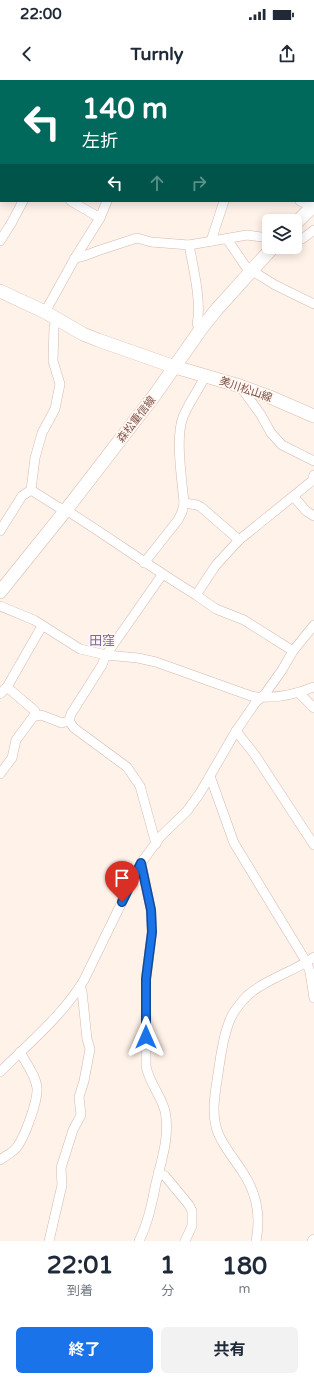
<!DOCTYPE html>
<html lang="ja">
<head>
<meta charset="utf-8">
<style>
  :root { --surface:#fff; --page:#f2f2f3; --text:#1f2937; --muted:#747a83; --accent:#1a73e8 }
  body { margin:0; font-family:"Varela Round","Noto Sans JP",sans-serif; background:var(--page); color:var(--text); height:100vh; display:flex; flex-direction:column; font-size:15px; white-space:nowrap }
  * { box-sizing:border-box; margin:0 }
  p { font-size:13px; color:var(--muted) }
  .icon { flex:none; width:22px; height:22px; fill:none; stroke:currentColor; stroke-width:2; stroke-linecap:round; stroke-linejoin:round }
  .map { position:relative; height:1161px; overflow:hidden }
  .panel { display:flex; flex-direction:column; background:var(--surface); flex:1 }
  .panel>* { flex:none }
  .banner { position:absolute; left:0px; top:0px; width:314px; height:122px; box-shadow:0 2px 10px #0003; background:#00695c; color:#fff; overflow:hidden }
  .tools { position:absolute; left:262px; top:134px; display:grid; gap:8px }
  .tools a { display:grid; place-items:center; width:40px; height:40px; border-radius:6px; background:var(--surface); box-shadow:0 2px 10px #0003; font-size:20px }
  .pin { position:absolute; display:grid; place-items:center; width:34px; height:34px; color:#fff; margin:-41px -17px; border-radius:50% 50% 50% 0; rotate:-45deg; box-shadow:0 0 4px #0007 }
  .pin .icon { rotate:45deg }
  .me { position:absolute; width:44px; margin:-22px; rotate:0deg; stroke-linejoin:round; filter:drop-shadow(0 0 3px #0008) }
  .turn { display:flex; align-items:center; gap:14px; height:84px; padding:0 16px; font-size:18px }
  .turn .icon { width:52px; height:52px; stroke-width:2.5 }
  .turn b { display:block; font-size:28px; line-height:34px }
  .lanes { display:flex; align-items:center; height:38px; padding:0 16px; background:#0003; justify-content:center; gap:20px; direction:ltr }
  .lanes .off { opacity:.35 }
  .eta { display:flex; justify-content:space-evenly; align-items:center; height:68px; text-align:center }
  .eta b { font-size:24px; font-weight:700; line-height:28px }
  .cta { display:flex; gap:8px; margin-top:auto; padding:8px 16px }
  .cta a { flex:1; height:46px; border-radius:6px; background:var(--accent); color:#fff; font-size:16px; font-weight:700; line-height:46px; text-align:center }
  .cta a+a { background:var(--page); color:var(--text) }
  .status { display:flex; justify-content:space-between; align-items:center; height:28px; padding:0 20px; background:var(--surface); direction:ltr }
  .status svg { height:11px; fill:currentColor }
  header { display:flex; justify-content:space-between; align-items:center; height:52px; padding:0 16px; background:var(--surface); font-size:18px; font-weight:700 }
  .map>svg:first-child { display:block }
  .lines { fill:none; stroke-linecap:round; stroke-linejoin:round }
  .street-casing { stroke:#d5b8af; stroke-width:10 }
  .secondary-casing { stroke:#dbb9ae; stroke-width:14 }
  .path { stroke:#deab9f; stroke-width:1.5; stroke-dasharray:1 3; stroke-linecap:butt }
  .street { stroke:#fff; stroke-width:9 }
  .secondary { stroke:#fff; stroke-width:13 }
  .rail { stroke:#b2a4cc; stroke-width:2.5; stroke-dasharray:6 4; stroke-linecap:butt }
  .route-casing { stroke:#114b97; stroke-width:10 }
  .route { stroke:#1a73e8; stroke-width:7 }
  .labels { text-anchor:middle; stroke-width:3.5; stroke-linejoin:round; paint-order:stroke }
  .street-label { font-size:11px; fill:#7d5148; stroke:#fff7f1 }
  .quarter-label { font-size:13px; fill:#8164a0; stroke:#fff7f1 }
</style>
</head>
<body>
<div class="status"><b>22:00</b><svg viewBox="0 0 49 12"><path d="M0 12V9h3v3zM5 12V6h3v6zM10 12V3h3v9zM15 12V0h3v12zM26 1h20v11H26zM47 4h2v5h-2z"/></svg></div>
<header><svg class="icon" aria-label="back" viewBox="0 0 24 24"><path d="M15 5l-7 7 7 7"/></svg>Turnly<svg class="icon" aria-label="share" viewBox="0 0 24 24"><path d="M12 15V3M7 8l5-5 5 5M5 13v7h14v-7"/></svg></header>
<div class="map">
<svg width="314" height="1161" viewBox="0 0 314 1161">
  <rect width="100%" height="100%" fill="#fff2e9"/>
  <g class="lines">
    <defs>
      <g id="street">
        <path d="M224,0L225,1"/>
        <path d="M41,1L43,0"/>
        <path d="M181,1L182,0"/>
        <path d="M0,26L1,25"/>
        <path d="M71,121L100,138"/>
        <path d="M300,121L314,127"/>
        <path d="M227,159L246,187L275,205L314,224"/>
        <path d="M295,160L302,159L314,150"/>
        <path d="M0,161L12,142L23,121"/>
        <path d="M211,161L224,121"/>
        <path d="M189,165C193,186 202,224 197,244L201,249"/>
        <path d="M75,178L84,176L100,170L137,158L151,162L189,165L247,155L269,158"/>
        <path d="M45,232L75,178L100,138L107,121"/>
        <path d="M57,239L54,247L53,281L60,304L55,329L42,353L35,378L31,410L58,427L66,430C110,458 152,488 196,515L216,485L239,460L312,401L314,395"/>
        <path d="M240,306L261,335L271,353L282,365L314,381"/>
        <path d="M294,417L306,431L314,436"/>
        <path d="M184,423L197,425L201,427L239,460"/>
        <path d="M0,451L22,416L31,410"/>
        <path d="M144,483L178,440L182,432L184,423C182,399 175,358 183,337C189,322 199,310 205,296"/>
        <path d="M196,515L216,529L244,540L293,571"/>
        <path d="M0,526L34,540L80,569L106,575L138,578L156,582L251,616C273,620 294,615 314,607"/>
        <path d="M7,607L35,631L36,635"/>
        <path d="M299,613L314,628"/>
        <path d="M0,614L7,607L42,546"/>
        <path d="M236,651L255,675L314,765"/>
        <path d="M0,694L12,678L16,660L33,637L41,635L62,643L69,641"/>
        <path d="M210,696L234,763L307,883L310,892L314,918"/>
        <path d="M156,764L140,706L127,687L74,648L69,641L71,634L102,585L106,575L162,495"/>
        <path d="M0,992C28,964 64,934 84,900L141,783L161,756L187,731L200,713L236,651L256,622L265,614L282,590L293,571L314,545"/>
        <path d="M0,1080C5,1076 14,1072 17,1067C25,1056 38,1021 37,1008C36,996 26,983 20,972"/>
        <path d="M158,1093L165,1096L189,1125L192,1131V1146L185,1161"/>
        <path d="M49,1161L62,1105L61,1088L73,1050L81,1035L79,1017L84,1001L90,969L87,959L82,911L79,908"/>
        <path d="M139,1161C148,1143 152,1123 156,1103C162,1079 170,1055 165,1031C161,1015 149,1003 146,986V899L152,852L151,830L141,783"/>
        <path d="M256,1161C261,1136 257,1113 242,1091C234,1079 224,1067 218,1053C210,1032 216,1009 219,987C221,973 223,959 228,945C231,935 240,923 248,915C267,898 294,892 314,877"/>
        <path d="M312,1161L314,1159"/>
      </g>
      <g id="secondary">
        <path d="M295,144L314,125"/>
        <path d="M0,211L45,232L83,254L98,260L175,287L240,306L270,317L314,336"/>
        <path d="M0,512L66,430L154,316L201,249L217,229L273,167"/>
      </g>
    </defs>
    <use href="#street" class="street-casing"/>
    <use href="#secondary" class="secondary-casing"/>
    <path class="path" d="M121,1V0"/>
    <use href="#street" class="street"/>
    <use href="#secondary" class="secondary"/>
    <g class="rail">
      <path d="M54,1L55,0"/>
      <path d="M0,33L1,32"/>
    </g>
  </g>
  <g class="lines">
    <defs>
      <path id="route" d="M122,822L141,783L151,830L152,852L146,899V957"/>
    </defs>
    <use href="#route" class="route-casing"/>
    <use href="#route" class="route"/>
  </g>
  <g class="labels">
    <g class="street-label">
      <text transform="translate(246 309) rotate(19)" y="4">美川松山線</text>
      <text transform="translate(136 339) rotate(-52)" y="4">森松重信線</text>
    </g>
    <g class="quarter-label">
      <text x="102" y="565">田窪</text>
    </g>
  </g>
</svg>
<div class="tools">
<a><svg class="icon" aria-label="layers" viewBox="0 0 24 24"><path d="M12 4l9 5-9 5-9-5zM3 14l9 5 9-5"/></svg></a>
</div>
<div class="pin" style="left:122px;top:822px;background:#d93025"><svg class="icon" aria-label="arrive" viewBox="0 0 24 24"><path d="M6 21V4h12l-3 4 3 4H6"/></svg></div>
<svg class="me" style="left:146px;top:957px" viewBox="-20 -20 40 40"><path d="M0-17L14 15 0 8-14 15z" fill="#1a73e8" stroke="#fff" stroke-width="4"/></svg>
<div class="banner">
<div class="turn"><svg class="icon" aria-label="left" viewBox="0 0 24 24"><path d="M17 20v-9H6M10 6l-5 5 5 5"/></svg><div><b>140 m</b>左折</div></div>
<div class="lanes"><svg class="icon" aria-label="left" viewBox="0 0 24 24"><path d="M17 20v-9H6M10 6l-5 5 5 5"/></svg><svg class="icon off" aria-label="ahead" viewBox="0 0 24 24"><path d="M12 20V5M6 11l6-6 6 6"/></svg><svg class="icon off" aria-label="right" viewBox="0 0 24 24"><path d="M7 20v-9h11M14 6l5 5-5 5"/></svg></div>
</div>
</div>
<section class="panel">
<div class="eta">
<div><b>22:01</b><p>到着</p></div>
<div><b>1</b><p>分</p></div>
<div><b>180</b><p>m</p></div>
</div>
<div class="cta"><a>終了</a><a>共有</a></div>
</section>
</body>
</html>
